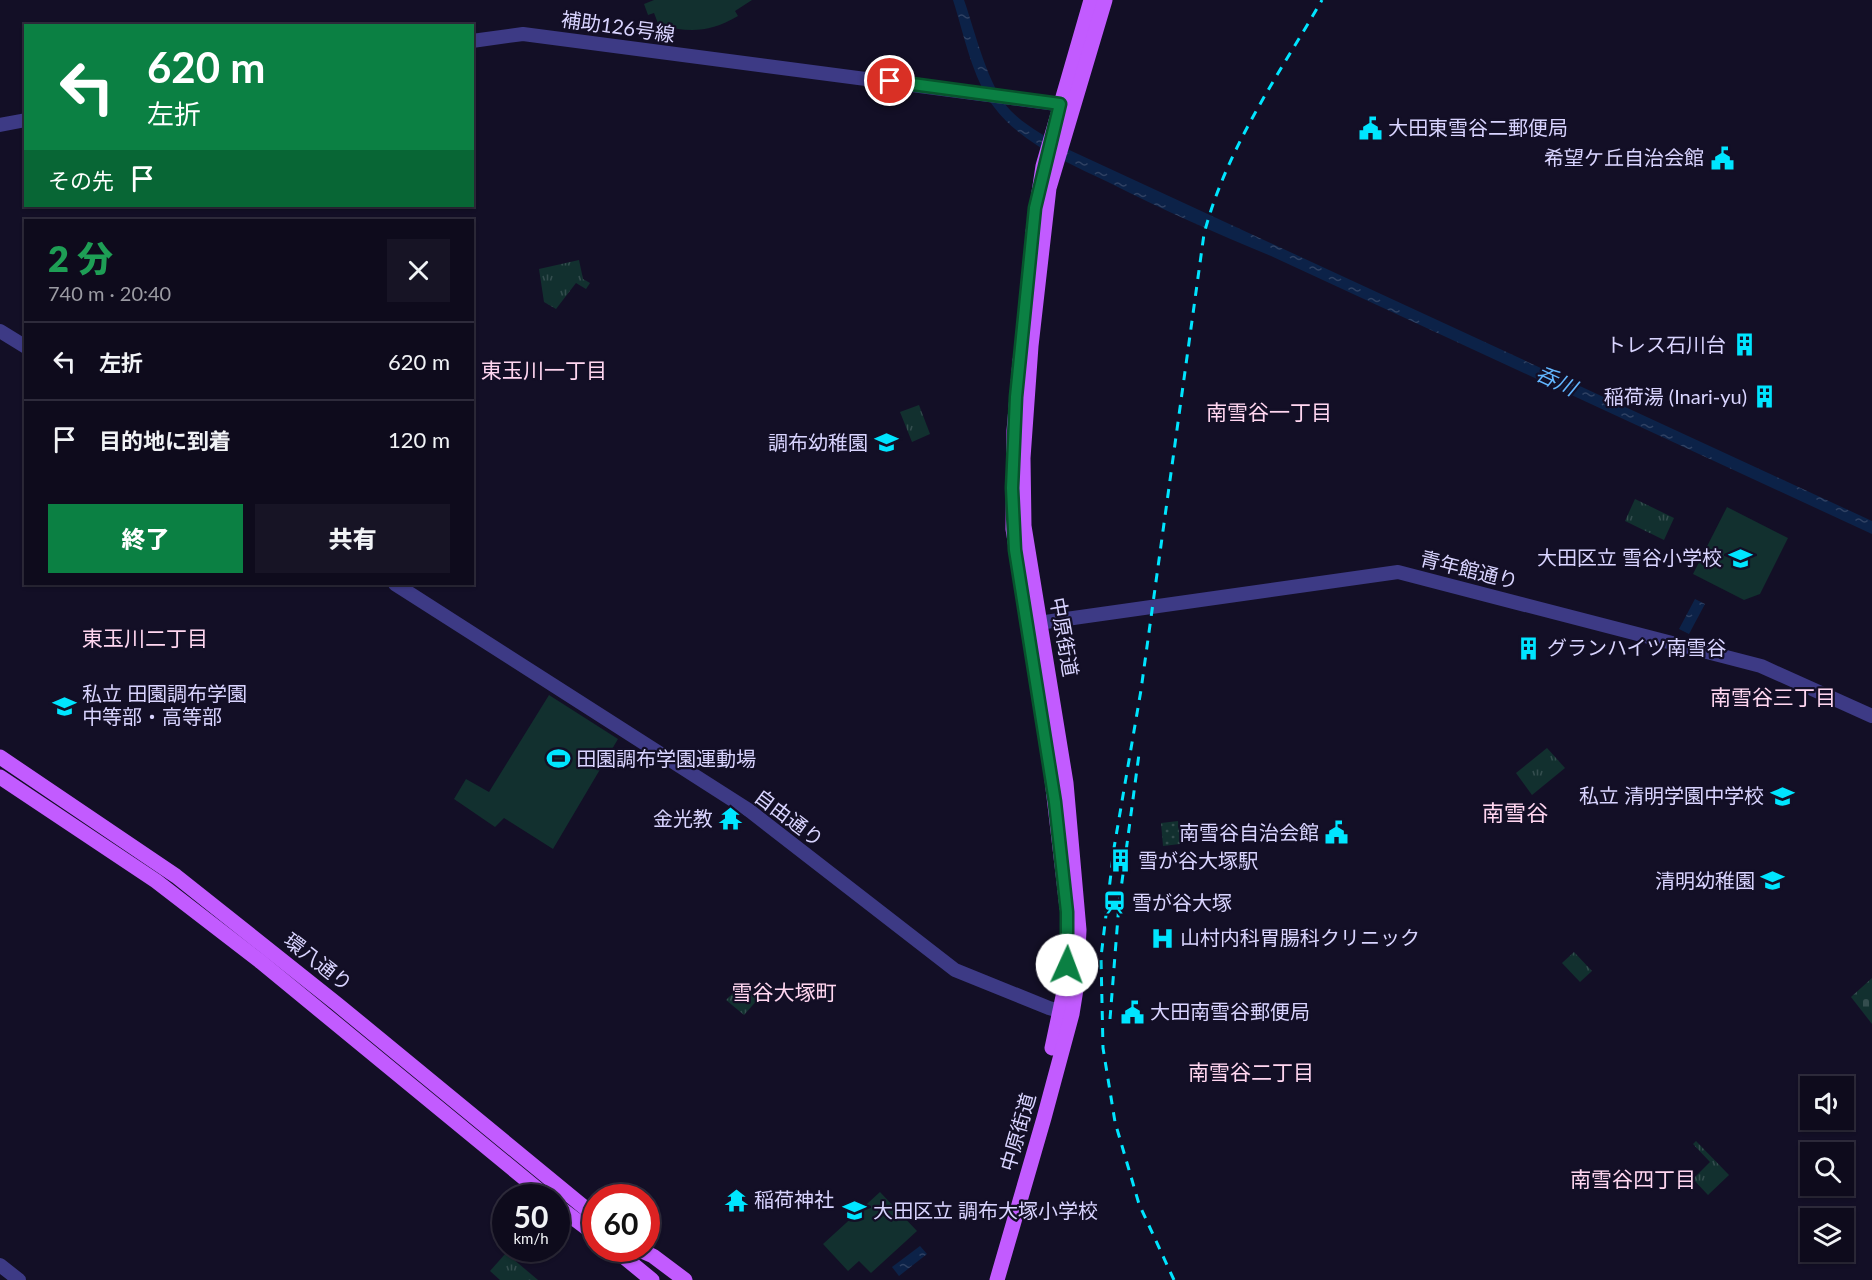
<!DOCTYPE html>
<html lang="ja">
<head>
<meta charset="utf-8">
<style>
  :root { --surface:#0e0b1c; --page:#171425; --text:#f1f3f6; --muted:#9b9ba3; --line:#2e2b3b; --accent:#0b8043 }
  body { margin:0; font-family:Lato,"Noto Sans JP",sans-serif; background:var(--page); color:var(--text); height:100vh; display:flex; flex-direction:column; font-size:22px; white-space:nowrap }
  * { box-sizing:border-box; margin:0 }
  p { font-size:20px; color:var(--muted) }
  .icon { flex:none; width:33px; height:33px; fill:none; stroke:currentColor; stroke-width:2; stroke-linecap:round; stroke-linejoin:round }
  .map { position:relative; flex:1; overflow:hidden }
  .side { position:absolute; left:24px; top:219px; width:450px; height:366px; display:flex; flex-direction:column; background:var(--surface); border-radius:0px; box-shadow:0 2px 4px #0004,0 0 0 2px var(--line) }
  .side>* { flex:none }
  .guide { position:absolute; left:24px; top:24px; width:450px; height:183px; border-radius:0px; box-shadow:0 2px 4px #0004,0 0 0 2px var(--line); background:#0b8043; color:#fff; overflow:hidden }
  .controls { position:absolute; left:1800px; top:1076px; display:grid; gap:12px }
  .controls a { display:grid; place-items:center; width:54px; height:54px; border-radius:0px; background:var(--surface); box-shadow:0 2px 4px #0004,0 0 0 2px var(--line); font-size:30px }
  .speed { position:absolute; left:492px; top:1184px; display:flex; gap:12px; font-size:30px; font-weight:700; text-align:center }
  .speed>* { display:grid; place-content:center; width:78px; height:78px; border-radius:50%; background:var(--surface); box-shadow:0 2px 4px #0004,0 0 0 2px var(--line); line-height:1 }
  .speed small { font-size:15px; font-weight:400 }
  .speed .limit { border:9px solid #d22; background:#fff; color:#111 }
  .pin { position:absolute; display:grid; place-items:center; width:51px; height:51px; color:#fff; margin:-26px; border:3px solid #fff; border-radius:50%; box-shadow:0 2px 6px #0007 }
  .me { position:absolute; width:66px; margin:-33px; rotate:2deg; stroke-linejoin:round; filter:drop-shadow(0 0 4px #0008) }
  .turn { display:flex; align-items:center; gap:21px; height:126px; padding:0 24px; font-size:27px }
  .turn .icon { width:78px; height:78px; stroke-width:2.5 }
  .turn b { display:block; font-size:42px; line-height:51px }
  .then { display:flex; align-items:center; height:57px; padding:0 24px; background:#0003; gap:12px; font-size:22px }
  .round { display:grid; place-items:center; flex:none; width:63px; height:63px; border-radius:0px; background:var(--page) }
  .overview { display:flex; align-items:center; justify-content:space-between; height:102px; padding:0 24px }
  h1 { font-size:36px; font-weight:800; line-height:45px; color:#1e9e55 }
  .cta { display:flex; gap:12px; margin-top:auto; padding:12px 24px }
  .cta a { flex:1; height:69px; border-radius:0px; background:var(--accent); color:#fff; font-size:24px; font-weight:800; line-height:69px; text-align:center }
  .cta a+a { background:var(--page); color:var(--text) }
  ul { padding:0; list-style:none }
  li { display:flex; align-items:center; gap:18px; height:78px; padding:0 24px; border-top:2px solid var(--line) }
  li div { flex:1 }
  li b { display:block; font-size:22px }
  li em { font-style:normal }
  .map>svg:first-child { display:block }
  .grass { fill:url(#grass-dots) }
  .cemetery { fill:url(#cemetery-stones) }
  .park { fill:url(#park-tufts) }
  .pitch { fill:#12302f }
  .water { fill:url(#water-ripples) }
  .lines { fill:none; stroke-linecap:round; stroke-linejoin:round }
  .minor { stroke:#3d3a85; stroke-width:14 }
  .major { stroke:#c25bff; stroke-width:15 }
  .rail { stroke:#00e5ff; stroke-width:3; stroke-dasharray:9 8; stroke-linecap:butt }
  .route-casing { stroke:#07532c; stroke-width:15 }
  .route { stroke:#0b8043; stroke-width:10 }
  .labels { text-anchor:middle; stroke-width:4.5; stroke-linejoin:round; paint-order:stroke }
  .street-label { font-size:20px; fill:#d9d4ff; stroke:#130f26 }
  .poi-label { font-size:20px; fill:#d9d4ff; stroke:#130f26; text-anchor:start }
  .neighbourhood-label { font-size:21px; fill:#ffd6f0; stroke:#130f26 }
  .water-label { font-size:21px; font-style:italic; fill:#62b6ff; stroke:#130f26 }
  .quarter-label { font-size:22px; fill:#ffd6f0; stroke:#130f26 }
</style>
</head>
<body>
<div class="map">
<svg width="1872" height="1280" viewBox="0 0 1872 1280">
  <defs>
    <pattern id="grass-dots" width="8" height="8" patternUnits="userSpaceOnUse" patternTransform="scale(1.5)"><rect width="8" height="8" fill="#12302f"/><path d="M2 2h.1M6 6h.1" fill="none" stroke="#344d4e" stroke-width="1.8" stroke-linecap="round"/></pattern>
    <pattern id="cemetery-stones" width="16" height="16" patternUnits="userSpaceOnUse" patternTransform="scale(1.5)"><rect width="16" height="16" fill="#12302f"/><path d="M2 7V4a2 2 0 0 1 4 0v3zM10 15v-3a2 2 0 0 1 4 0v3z" fill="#344d4e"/></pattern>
    <pattern id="park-tufts" width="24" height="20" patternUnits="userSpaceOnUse" patternTransform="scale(1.5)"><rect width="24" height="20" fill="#12302f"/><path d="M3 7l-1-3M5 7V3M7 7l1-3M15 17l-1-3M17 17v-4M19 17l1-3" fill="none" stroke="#344d4e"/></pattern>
    <pattern id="water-ripples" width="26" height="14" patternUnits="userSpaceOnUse" patternTransform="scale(1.5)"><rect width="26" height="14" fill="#0c2248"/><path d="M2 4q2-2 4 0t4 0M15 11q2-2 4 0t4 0" fill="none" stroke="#2f4163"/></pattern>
  </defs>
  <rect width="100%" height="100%" fill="#130f26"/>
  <path class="grass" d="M1178,821L1180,844L1163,846L1161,823Z"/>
  <path class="cemetery" d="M1872,978V1024L1851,997Z"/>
  <g class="park">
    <path d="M579,260L583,279L590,283L586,289L576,283L556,309L544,302L539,269Z"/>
    <path d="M919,405L930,434L912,442L900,412Z"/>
    <path d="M1635,499L1674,518L1664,540L1625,521Z"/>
    <path d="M1547,748L1565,768L1532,795L1516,773Z"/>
    <path d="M1574,952L1592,971L1580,982L1562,963Z"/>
    <path d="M742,984L759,998L744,1015L726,1000Z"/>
    <path d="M1696,1141L1729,1175L1708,1195L1693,1179L1710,1162L1693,1144Z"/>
    <path d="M506,1253L538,1280H500L490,1271Z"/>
  </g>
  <g class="pitch">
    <path d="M654,0H752L735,11L738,16C709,33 691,32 659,26L654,13L648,15L644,4Z"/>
    <path d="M1727,507L1788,538L1760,594L1744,600L1693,574Z"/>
    <path d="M549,695L618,739L553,849L504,818L495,827L454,799L466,779L489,792Z"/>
    <path d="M880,1192L917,1231L871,1273L859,1261L848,1271L823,1244Z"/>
  </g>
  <g class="water">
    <path d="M953,0H964C975,31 988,88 1011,111C1026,126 1047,137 1065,148L1872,521V534L1271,256C1215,233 1161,209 1108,182C1068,163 1021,143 994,107C972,78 964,34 953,0Z"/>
    <path d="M1695,599L1705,604L1689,634L1679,629Z"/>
    <path d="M920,1246L927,1254L899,1276L892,1267Z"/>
  </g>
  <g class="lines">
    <g class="minor">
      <path d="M472,41L523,34L1071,106"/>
      <path d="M0,125L26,120"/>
      <path d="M0,331L26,347"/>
      <path d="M395,584L750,811L955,970L1049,1008L1070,1014"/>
      <path d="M1031,624L1398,572L1761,666L1872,716"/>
      <path d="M0,1265L19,1280"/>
    </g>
    <g class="major">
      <path d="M1033,232L1043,166L1091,0"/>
      <path d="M1020,361L1014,431L1013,529L1048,745L1067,908"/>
      <path d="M0,757L176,876L337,1004L596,1217"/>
      <path d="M0,777L156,881L261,962L547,1197"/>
      <path d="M1052,1048L1065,987L1068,938"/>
      <path d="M556,1205L596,1235"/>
      <path d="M613,1248L652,1280"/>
      <path d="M635,1248L653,1256L685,1280"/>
      <path d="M997,1280L1044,1118L1072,1014L1076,989L1079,930L1066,783L1024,526L1023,458L1031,346L1049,188L1105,0"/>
    </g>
    <g class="rail">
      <path d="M1110,1019L1119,904L1139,754"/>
      <path d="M1174,1280L1139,1204L1115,1122L1103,1048L1101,957L1114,848L1141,690L1204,234C1227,147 1278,76 1322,0"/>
    </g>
  </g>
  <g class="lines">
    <defs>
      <path id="route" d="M890,81L1060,104L1035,208L1016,397L1012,488L1015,550L1055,802L1067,912V965"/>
    </defs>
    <use href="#route" class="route-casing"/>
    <use href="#route" class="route"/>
  </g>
  <defs>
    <symbol id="civic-bare" viewBox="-9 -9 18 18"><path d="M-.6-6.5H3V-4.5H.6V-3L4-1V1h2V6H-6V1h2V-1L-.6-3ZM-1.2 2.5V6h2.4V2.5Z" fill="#00e5ff" stroke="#130f26" stroke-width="2.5" paint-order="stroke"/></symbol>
    <symbol id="building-bare" viewBox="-9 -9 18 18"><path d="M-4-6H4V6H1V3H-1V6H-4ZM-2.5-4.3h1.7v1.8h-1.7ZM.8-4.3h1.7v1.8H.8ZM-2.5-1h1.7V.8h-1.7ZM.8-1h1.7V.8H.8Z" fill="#00e5ff" stroke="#130f26" stroke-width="2.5" paint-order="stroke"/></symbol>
    <symbol id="school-bare" viewBox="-9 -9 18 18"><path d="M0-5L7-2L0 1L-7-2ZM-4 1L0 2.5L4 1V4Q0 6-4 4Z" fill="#00e5ff" stroke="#130f26" stroke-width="2.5" paint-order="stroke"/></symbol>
    <symbol id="stadium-bare" viewBox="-9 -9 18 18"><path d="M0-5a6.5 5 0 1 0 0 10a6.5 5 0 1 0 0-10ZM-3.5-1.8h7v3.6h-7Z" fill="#00e5ff" stroke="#130f26" stroke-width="2.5" paint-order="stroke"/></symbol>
    <symbol id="temple-bare" viewBox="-9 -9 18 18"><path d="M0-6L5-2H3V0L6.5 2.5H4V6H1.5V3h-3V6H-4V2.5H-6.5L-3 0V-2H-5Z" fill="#00e5ff" stroke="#130f26" stroke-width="2.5" paint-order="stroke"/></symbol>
    <symbol id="station-bare" viewBox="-9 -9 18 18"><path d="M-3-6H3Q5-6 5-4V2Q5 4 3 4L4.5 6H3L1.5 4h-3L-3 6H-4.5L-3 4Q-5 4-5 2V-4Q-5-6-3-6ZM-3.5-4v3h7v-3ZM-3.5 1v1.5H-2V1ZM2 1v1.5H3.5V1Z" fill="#00e5ff" stroke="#130f26" stroke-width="2.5" paint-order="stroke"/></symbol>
    <symbol id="hospital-bare" viewBox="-9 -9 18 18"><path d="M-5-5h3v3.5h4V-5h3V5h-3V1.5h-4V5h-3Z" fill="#00e5ff" stroke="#130f26" stroke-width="2.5" paint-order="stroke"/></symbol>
  </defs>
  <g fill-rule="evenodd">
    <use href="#civic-bare" x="1354" y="112" width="33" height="33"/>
    <use href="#civic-bare" x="1706" y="142" width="33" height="33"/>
    <use href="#building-bare" x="1728" y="328" width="33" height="33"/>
    <use href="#building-bare" x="1748" y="380" width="33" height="33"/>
    <use href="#school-bare" x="870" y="426" width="33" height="33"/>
    <use href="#school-bare" x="1724" y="542" width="33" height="33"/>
    <use href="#building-bare" x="1512" y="632" width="33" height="33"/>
    <use href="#school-bare" x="48" y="690" width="33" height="33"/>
    <use href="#stadium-bare" x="542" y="742" width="33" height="33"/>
    <use href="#school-bare" x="1766" y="780" width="33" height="33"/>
    <use href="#temple-bare" x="714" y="802" width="33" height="33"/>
    <use href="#civic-bare" x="1320" y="816" width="33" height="33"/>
    <use href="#building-bare" x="1104" y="844" width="33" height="33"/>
    <use href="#school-bare" x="1756" y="864" width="33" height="33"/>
    <use href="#station-bare" x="1098" y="886" width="33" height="33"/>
    <use href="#hospital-bare" x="1146" y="922" width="33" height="33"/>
    <use href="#civic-bare" x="1116" y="996" width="33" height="33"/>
    <use href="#temple-bare" x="720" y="1184" width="33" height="33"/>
    <use href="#school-bare" x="838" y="1194" width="33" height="33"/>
  </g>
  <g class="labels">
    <g class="street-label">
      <text transform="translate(618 27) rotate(8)" y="7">補助126号線</text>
      <text transform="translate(1469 570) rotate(14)" y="7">青年館通り</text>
      <text transform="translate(1064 637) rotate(80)" y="7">中原街道</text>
      <text transform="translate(789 818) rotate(37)" y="7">自由通り</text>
      <text transform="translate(318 962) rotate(38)" y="7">環八通り</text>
      <text transform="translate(1018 1132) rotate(-74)" y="7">中原街道</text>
    </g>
    <g class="poi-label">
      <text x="1388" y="135">大田東雪谷二郵便局</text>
      <text x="1704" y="165" text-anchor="end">希望ケ丘自治会館</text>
      <text x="1726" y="352" text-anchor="end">トレス石川台</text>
      <text x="1747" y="404" text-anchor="end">稲荷湯 (Inari-yu)</text>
      <text x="868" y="450" text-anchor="end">調布幼稚園</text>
      <text x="1722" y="565" text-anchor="end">大田区立 雪谷小学校</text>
      <text x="1547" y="655">グランハイツ南雪谷</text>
      <text x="82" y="701">私立 田園調布学園<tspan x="82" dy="23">中等部・高等部</tspan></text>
      <text x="576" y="766">田園調布学園運動場</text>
      <text x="1764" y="803" text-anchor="end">私立 清明学園中学校</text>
      <text x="713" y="826" text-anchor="end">金光教</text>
      <text x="1319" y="840" text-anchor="end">南雪谷自治会館</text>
      <text x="1138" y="868">雪が谷大塚駅</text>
      <text x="1755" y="888" text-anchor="end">清明幼稚園</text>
      <text x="1132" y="910">雪が谷大塚</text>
      <text x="1180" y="945">山村内科胃腸科クリニック</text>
      <text x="1150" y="1019">大田南雪谷郵便局</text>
      <text x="754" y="1207">稲荷神社</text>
      <text x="873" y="1218">大田区立 調布大塚小学校</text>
    </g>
    <g class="neighbourhood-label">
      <text x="544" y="378">東玉川一丁目</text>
      <text x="1269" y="420">南雪谷一丁目</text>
      <text x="145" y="646">東玉川二丁目</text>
      <text x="1773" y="705">南雪谷三丁目</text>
      <text x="784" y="1000">雪谷大塚町</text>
      <text x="1251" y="1080">南雪谷二丁目</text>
      <text x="1633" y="1187">南雪谷四丁目</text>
    </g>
    <g class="water-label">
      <text transform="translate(1556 381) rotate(25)" y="7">呑川</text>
    </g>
    <g class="quarter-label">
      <text x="1515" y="821">南雪谷</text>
    </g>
  </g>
</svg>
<div class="controls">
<a><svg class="icon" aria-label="sound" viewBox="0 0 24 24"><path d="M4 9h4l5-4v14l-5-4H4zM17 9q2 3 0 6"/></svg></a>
<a><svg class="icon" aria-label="search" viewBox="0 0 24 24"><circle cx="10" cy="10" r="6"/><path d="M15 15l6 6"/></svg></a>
<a><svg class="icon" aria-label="layers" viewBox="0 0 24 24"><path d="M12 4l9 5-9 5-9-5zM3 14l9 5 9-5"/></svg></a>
</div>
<div class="speed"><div>50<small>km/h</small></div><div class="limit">60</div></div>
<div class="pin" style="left:890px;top:81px;background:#d93025"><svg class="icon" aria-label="arrive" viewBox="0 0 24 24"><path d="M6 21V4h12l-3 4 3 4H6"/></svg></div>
<svg class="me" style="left:1067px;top:965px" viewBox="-20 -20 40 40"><circle r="19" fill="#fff"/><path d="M0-13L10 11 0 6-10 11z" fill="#0b8043"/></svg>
<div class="guide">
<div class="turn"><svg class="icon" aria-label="left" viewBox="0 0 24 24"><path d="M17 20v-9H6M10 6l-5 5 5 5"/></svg><div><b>620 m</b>左折</div></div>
<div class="then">その先<svg class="icon" aria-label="arrive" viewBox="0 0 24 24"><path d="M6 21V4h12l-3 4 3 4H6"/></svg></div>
</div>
<section class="side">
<div class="overview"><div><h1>2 分</h1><p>740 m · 20:40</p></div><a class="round"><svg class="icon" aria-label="close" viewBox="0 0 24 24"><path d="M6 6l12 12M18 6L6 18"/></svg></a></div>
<ul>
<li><svg class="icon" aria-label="left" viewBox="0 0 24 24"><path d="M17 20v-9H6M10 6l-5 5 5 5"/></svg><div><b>左折</b></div><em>620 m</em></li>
<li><svg class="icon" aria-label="arrive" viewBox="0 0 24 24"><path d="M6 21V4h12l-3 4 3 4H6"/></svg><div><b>目的地に到着</b></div><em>120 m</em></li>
</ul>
<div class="cta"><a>終了</a><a>共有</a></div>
</section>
</div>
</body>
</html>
